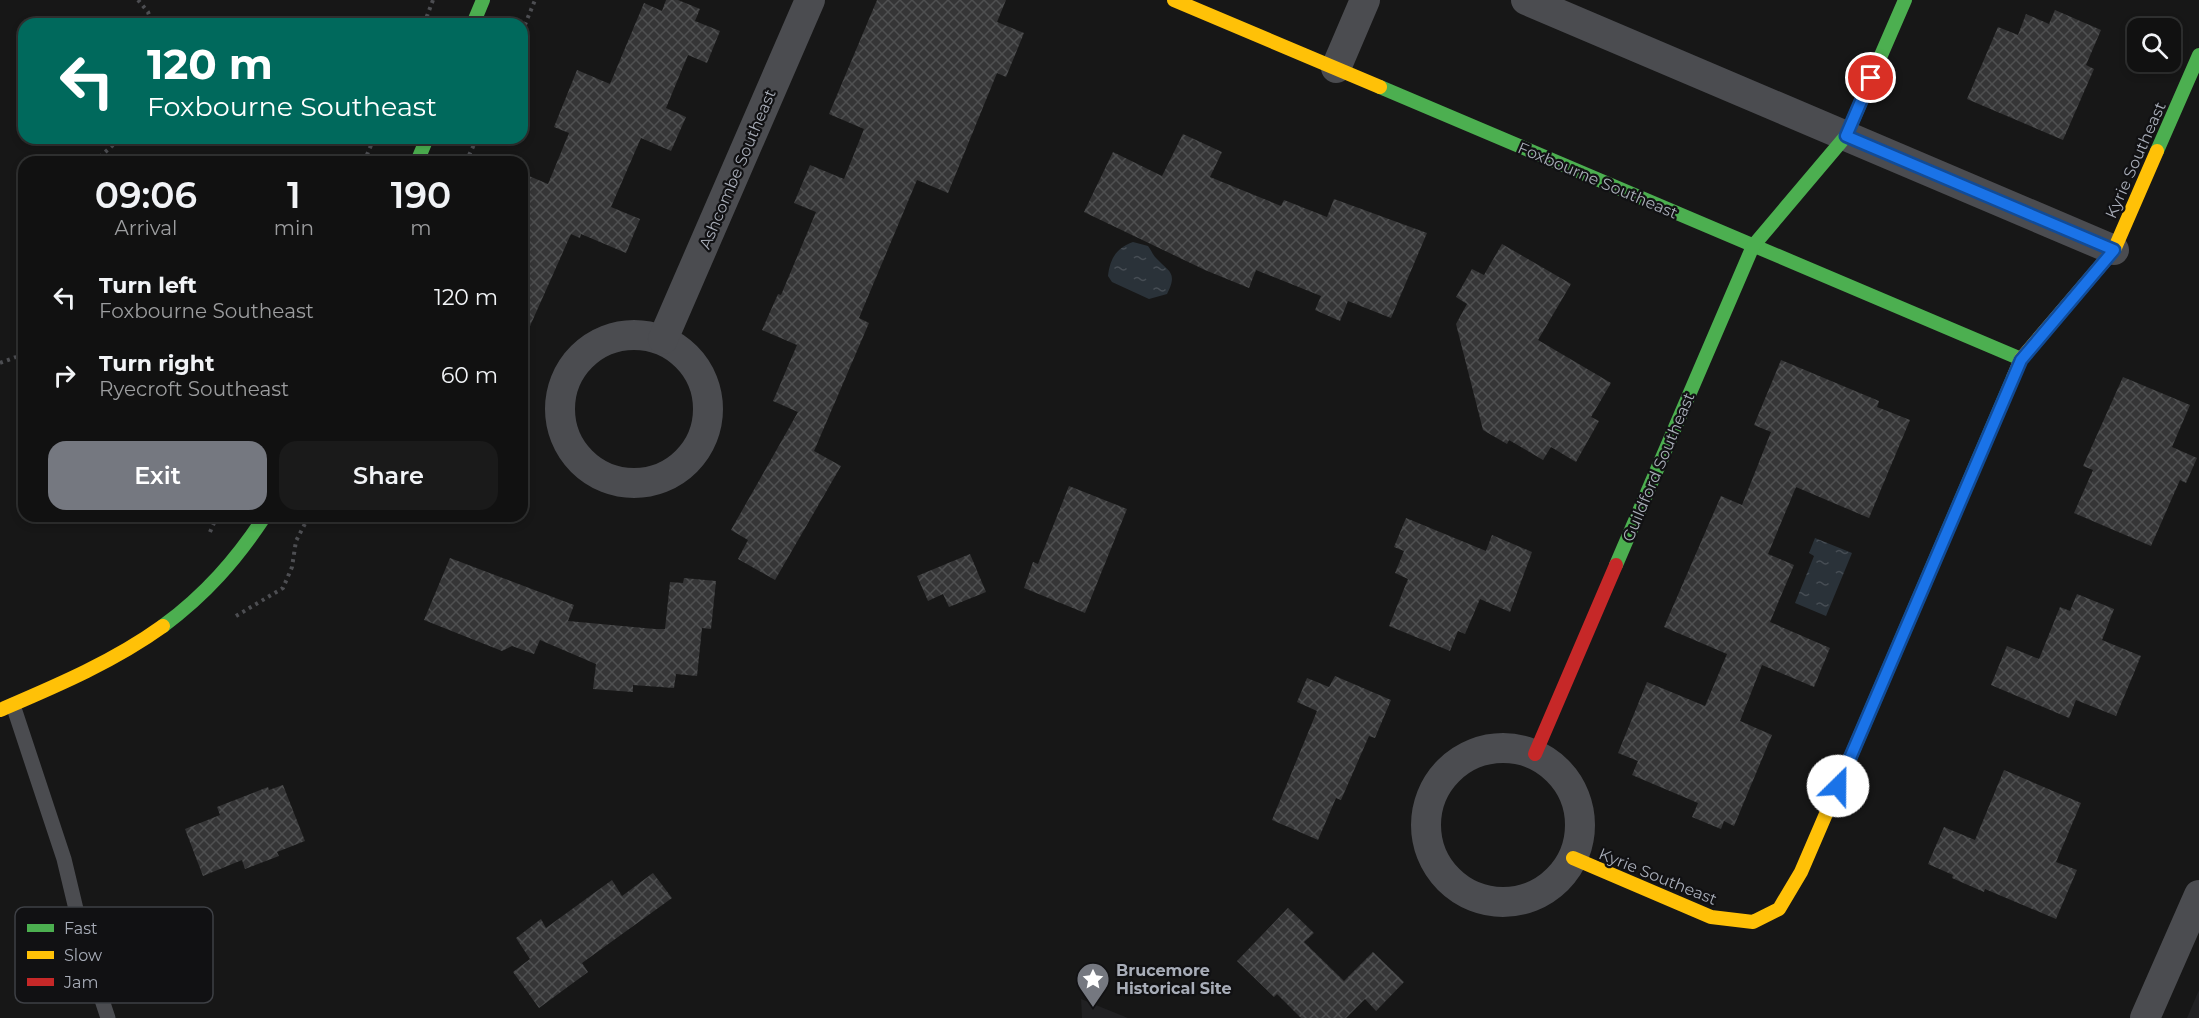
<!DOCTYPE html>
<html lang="en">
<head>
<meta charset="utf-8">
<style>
  :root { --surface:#111; --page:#1a1a1a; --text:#f1f3f6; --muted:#9c9d9f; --line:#303131; --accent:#757880 }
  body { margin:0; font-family:Montserrat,sans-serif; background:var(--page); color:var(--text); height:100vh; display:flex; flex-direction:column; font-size:22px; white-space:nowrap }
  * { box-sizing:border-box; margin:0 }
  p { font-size:20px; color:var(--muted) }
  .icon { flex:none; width:33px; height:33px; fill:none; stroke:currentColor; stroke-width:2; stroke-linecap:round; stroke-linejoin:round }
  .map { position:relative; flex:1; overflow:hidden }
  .details { position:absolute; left:18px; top:156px; width:510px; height:366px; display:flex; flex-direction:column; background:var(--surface); border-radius:18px; box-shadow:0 3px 9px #0003,0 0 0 2px var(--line) }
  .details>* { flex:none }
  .banner { position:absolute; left:18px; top:18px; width:510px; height:126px; border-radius:18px; box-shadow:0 3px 9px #0003,0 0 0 2px var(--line); background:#00695c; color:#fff; overflow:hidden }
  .buttons { position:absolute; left:2127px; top:18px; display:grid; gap:12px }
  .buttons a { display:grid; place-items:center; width:54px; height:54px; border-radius:12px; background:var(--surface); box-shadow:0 3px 9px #0003,0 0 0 2px var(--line); font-size:30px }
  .pin { position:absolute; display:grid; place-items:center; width:51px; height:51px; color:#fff; margin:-26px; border:3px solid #fff; border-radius:50%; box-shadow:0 2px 6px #0007 }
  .me { position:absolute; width:66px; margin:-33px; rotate:23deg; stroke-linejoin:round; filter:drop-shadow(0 0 4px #0008) }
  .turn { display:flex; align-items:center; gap:21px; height:126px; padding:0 30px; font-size:27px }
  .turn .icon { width:78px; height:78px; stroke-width:2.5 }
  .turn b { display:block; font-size:42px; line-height:51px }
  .eta { display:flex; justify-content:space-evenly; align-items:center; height:102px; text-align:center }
  .eta b { font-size:36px; font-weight:600; line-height:42px }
  .primary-button { display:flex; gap:12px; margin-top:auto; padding:12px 30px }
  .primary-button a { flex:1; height:69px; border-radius:18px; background:var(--accent); color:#fff; font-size:24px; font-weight:600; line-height:69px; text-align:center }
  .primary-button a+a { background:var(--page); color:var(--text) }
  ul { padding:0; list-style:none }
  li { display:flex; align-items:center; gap:18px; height:78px; padding:0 30px }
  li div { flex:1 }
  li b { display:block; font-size:22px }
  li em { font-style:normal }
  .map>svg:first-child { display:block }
  .built { fill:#212123 }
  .water { fill:url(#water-ripples) }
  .building { fill:url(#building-cross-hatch) }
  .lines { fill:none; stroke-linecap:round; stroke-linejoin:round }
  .path { stroke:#4d4e52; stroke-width:4; stroke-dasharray:3 4.5; stroke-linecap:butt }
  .lane { stroke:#4b4c50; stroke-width:15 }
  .street { stroke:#4b4c50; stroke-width:30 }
  .fast { stroke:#4caf50; stroke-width:14 }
  .slow { stroke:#ffc107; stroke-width:14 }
  .jam { stroke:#c62828; stroke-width:14 }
  .route-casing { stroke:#114b97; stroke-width:15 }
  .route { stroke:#1a73e8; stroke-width:10 }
  .labels { text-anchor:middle; stroke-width:4.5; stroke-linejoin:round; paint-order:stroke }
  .street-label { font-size:16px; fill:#a8adb8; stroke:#111113 }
  .poi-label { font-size:16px; font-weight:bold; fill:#a8adb8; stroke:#111113; text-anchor:start }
  .key { fill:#111113; stroke:#3e4045; stroke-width:1.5 }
  .key-label { font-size:16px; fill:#a8adb8 }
</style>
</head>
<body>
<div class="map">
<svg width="2199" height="1018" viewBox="0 0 2199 1018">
  <defs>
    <pattern id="water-ripples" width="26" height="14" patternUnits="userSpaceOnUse" patternTransform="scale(1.5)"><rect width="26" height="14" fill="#2a3239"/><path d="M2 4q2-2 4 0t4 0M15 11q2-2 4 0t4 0" fill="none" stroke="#464d54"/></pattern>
    <pattern id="building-cross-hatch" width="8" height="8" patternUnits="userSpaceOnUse" patternTransform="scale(1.5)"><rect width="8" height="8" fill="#353536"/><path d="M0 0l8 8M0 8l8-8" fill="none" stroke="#4f5051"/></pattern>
  </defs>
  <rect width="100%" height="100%" fill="#171717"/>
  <g class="built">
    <path d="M2199,990V1018H2187Z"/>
    <path d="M1081,999L1128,1018H1082Z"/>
  </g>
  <g class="water">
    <path d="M1133,242L1148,246C1151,250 1153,255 1156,258C1169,272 1178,272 1167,294L1149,299L1112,282L1108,276C1110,259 1116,248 1133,242Z"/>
    <path d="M1815,538L1852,553L1826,616L1795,603L1814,556L1809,553Z"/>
  </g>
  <g class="building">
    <path d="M666,0H678L700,9L695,21L720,31L707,63L688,55L666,108L686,117L671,151L641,138L611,207L640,219L626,253L581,234L580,238L571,234L522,344V195L529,176L548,184L569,133L554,127L577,70L610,84L644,3L662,11Z"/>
    <path d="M877,0H1006L997,22L1024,33L1006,77L997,73L948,193L917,180L859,318L869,323L814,451L841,466L775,580L738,559L748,540L731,530L798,412L773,401L797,345L762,330L778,294L781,295L816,212L794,203L810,165L844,179L864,129L829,114Z"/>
    <path d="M2055,10L2101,30L2086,65L2094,69L2063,140L1967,99L1998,27L2018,35L2026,14L2049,24Z"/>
    <path d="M1183,134L1222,152L1210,177L1281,206L1284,200L1327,217L1334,199L1427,233L1391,318L1348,301L1340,321L1315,310L1321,296L1256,270L1249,288L1205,270L1084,212L1113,152L1162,176Z"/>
    <path d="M1502,244L1571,284L1538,340L1611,383L1591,417L1599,421L1576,462L1551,447L1543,460L1509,440L1507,444L1483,430L1456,324L1467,304L1456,297L1472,269L1484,275Z"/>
    <path d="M1781,360L1879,401L1877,407L1910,420L1869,518L1796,487L1768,554L1794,565L1770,622L1830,648L1814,687L1762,665L1740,721L1772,735L1734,826L1724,821L1721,829L1692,817L1698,803L1632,775L1638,761L1618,753L1647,682L1705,706L1727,654L1664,627L1721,496L1742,505L1771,432L1754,425Z"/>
    <path d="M2123,377L2190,405L2172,447L2197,458L2186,483L2180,480L2151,546L2074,513L2093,470L2083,466Z"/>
    <path d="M1069,486L1127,509L1085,613L1024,588L1033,562L1038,564Z"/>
    <path d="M1406,518L1486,551L1492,535L1532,552L1510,612L1480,599L1465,634L1458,631L1450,651L1389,626L1408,579L1395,573L1404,551L1394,547Z"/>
    <path d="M970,554L986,592L949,607L943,594L928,601L917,576Z"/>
    <path d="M450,558L574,605L568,621L655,629H665L670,582L683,583L684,578L716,581L711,629L702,628L697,676L676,674L674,688L633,685V692L593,689L596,664L540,640L534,654L512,646L502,651L424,620Z"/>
    <path d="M2077,594L2114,609L2102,640L2141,656L2116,716L2076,700L2069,718L1991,685L2007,646L2039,659L2060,607L2070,611Z"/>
    <path d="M1335,676L1391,700L1375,738L1369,736L1341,800L1336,798L1318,840L1272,820L1317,711L1297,702L1307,678L1329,687Z"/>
    <path d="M2004,770L2081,803L2056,862L2077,870L2056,919L1985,889L1984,892L1952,878L1953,875L1928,864L1944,827L1975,840Z"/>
    <path d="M283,785L305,841L277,852L279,856L245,869L242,860L203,876L185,829L220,815L217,807L268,787L269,790Z"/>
    <path d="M653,873L672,898L582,963L588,972L539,1008L513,972L530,959L516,938L541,919L546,928L612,880L622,896Z"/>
    <path d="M1288,908L1314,933L1304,942L1344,981L1373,952L1404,982L1376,1011L1365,999L1346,1018H1301L1277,994L1274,997L1237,961Z"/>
  </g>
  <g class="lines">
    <g class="path">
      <path d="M138,0L148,12L152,24"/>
      <path d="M424,24L433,0"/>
      <path d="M522,32L535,0"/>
      <path d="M94,162L121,138"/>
      <path d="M364,162L374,138"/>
      <path d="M466,162L477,138"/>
      <path d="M0,363L16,357L24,348"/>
      <path d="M210,532L217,516"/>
      <path d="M236,616L283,588L292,567L296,541L309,516"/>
    </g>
    <path class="lane" d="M13,705L64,859L87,955L108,1018"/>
    <g class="street">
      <path d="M1526,0L2114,250"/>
      <path d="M1336,68L1365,0"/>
      <circle cx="634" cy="409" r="74"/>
      <path d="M663,339L810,0"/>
      <circle cx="1503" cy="825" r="77"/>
      <path d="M2145,1018L2199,895"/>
    </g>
    <g class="fast">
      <path d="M473,24L483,0"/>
      <path d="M1380,87L2021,359"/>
      <path d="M2157,151L2199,55"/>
      <path d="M417,162L427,138"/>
      <path d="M1616,565L1753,246L1846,136L1905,0"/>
      <path d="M163,626C205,595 236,560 265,516"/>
      <path d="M1838,786L2013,378"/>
    </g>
    <g class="slow">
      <path d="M1174,0L1380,87"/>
      <path d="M2013,378L2021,359L2114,250L2157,151"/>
      <path d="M0,710C56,686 113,662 163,626"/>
      <path d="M1573,858L1711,917L1753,922L1779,909L1801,872L1838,786"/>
    </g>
    <path class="jam" d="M1535,754L1616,565"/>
  </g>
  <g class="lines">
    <defs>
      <path id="route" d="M1838,786L2021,360L2114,250L1846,136L1871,78"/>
    </defs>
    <use href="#route" class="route-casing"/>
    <use href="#route" class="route"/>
  </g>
  <defs>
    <symbol id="sight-pin" viewBox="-11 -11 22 30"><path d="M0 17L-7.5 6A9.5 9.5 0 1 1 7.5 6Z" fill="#757880" stroke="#111113"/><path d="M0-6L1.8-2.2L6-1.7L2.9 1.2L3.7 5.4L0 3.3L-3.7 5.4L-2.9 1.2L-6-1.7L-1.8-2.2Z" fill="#fff"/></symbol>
  </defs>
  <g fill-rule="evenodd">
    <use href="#sight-pin" x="1074" y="960" width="38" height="52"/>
  </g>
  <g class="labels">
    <g class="street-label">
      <text transform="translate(2135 160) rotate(-66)" y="6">Kyrie Southeast</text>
      <text transform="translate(737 169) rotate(-67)" y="6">Ashcombe Southeast</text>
      <text transform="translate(1598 180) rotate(23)" y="6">Foxbourne Southeast</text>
      <text transform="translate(1658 467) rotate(-67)" y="6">Guildford Southeast</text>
      <text transform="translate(1658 876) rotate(22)" y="6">Kyrie Southeast</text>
    </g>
    <g class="poi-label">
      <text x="1116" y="976">Brucemore<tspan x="1116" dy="18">Historical Site</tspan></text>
    </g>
  </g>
  <rect x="15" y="907" width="198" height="96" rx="9" class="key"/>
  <rect x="27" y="924" width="27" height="8" fill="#4caf50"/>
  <rect x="27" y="951" width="27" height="8" fill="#ffc107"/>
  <rect x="27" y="978" width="27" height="8" fill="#c62828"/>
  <g class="key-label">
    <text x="64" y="934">Fast</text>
    <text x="64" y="961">Slow</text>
    <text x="64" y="988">Jam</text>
  </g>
</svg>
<div class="buttons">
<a><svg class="icon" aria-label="search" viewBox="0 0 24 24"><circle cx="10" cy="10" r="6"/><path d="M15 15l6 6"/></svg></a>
</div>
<div class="pin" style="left:1871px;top:78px;background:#d93025"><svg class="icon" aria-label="arrive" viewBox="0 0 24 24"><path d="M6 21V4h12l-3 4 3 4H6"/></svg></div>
<svg class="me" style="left:1838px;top:786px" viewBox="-20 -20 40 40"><circle r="19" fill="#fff"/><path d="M0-13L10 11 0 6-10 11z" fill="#1a73e8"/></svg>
<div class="banner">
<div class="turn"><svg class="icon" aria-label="left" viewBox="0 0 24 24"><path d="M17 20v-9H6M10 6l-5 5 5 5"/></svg><div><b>120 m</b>Foxbourne Southeast</div></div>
</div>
<section class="details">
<div class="eta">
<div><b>09:06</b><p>Arrival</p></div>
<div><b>1</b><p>min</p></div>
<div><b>190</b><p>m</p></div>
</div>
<ul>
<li><svg class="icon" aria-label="left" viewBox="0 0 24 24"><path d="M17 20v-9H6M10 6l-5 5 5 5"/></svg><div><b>Turn left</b><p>Foxbourne Southeast</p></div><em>120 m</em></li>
<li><svg class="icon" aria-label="right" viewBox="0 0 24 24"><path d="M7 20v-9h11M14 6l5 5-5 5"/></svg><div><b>Turn right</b><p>Ryecroft Southeast</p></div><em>60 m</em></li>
</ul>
<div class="primary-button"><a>Exit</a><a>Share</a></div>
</section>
</div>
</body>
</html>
